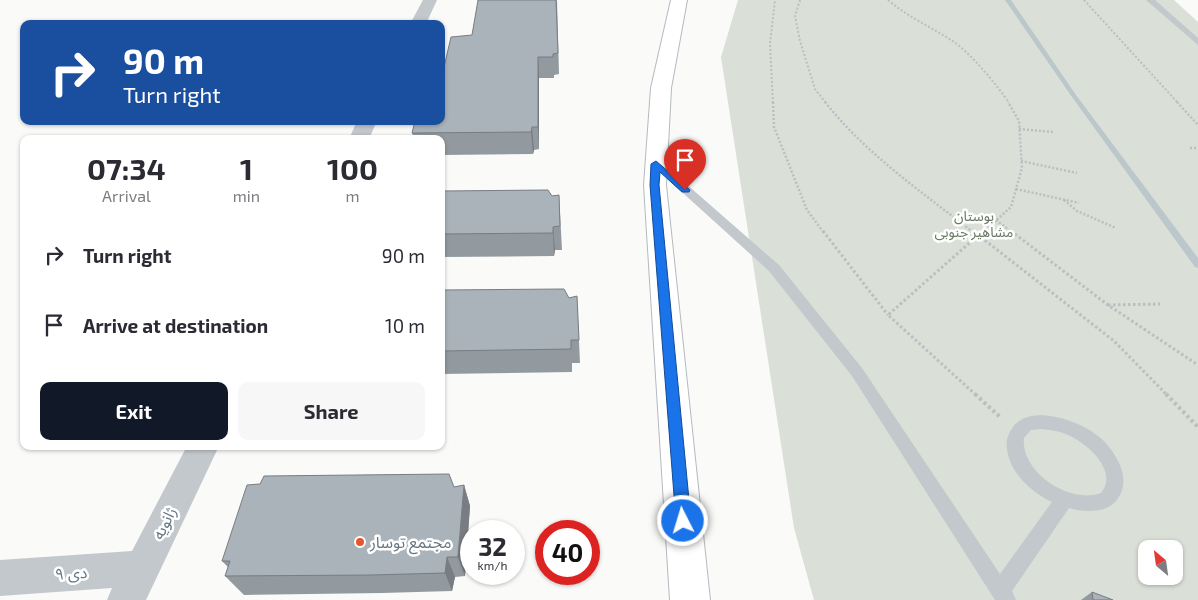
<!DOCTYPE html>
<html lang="en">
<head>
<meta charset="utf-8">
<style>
  :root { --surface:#fff; --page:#f7f7f7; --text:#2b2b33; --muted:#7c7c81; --accent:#111827 }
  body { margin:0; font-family:"Exo 2","Noto Sans Arabic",sans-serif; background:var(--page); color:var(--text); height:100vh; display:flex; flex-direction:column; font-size:19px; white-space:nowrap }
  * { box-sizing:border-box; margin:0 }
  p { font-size:16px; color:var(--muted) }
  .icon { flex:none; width:28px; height:28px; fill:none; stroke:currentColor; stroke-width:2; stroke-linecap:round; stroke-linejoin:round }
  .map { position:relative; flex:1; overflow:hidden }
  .side { position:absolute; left:20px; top:135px; width:425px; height:315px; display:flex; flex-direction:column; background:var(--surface); border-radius:10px; box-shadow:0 1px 4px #0004 }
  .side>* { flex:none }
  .banner { position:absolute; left:20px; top:20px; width:425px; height:105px; border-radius:10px; box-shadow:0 1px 4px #0004; background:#1a4fa0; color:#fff; overflow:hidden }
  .needle { width:32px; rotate:331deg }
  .fabs { position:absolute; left:1138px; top:540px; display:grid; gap:10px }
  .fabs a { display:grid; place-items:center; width:45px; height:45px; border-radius:10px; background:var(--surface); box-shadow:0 1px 4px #0004; font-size:25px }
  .speed { position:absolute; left:460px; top:520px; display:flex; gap:10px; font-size:25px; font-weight:700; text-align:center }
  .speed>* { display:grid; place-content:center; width:65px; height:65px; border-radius:50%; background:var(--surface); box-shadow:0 1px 4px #0004; line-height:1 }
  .speed small { font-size:12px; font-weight:400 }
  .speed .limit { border:8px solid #d22; background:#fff; color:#111 }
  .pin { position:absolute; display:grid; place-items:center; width:42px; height:42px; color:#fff; margin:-51px -21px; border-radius:50% 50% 50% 0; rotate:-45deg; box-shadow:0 0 5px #0007 }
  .pin .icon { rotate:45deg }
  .me { position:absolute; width:55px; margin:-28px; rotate:355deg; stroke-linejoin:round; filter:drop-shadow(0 0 4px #0008) }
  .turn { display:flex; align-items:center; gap:18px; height:105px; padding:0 20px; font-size:22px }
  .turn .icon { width:65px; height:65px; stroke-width:2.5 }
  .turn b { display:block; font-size:35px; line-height:42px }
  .eta { display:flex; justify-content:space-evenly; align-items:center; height:85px; text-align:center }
  .eta b { font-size:30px; font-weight:700; line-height:35px }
  .primary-button { display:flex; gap:10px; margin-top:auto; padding:10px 20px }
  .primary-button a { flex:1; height:58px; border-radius:10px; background:var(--accent); color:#fff; font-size:20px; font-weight:700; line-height:58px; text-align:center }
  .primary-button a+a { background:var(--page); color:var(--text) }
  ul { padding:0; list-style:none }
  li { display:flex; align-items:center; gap:15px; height:70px; padding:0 20px }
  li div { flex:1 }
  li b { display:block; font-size:19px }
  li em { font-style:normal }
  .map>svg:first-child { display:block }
  .green { fill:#dadfd7; fill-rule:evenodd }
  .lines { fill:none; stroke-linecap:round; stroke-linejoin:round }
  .stream { fill:#bbc7cb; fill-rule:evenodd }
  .secondary-casing { stroke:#b3babf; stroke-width:2 }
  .path-far3 { stroke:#bbbfc2; stroke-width:2; stroke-dasharray:2 2; stroke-linecap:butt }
  .path-far2 { stroke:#bbbfc2; stroke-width:2.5; stroke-dasharray:2 2; stroke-linecap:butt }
  .path-far1 { stroke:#bbbfc2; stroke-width:3; stroke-dasharray:2.5 2.5; stroke-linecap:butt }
  .path { stroke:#bbbfc2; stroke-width:4; stroke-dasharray:3 3; stroke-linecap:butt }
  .lane { fill:#c3c8cc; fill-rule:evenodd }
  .street { fill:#c3c8cc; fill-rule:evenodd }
  .secondary { fill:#fff; fill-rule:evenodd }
  .wall { fill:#929a9f }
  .shaded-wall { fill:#777d82 }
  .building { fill:#aab3b9; stroke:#777d82 }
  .route { fill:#1a73e8; stroke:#114b97 }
  .poi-dot { fill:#e4572e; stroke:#fff; stroke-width:2 }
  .labels { text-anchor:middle; stroke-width:5; stroke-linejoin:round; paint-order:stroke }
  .park-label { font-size:14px; fill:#687a64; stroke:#fff }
  .near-street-label { font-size:16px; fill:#657683; stroke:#fff }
  .near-poi-label { font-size:16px; fill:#657683; stroke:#fff; text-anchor:start }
</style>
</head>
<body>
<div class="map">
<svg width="1198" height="600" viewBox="0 0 1198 600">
  <rect width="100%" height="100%" fill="#fafaf8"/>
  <path class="green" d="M738,0H1174L1198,22V600H814L794,528L721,57ZM1146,549H1174V576H1146Z"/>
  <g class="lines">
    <path class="stream" d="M1005,0H1011L1076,95L1198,258V268L1195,267L1072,97Z"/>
    <defs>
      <path id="secondary" d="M671,0H687L671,88L666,185L710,600H670L644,185L651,88Z"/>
    </defs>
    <use href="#secondary" class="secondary-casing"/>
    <g class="path-far3">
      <path d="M800,0L795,16L800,41L815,89L826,103"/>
      <path d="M888,0C908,17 929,26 951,40C968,50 998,86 1009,103"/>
      <path d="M1084,0L1178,103"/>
      <path d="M773,103L770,44L775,0"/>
    </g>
    <g class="path-far2">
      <path d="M773,102L774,127L807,210L824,233"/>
      <path d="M825,102C866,154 922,192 974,233"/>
      <path d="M1177,102L1198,125"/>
      <path d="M1019,129L1054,132"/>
      <path d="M1190,148H1198"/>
      <path d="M1021,161L1077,173"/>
      <path d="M1016,189L1079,203"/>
      <path d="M1064,200L1077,211L1116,228"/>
      <path d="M996,220L1013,233"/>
      <path d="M982,233L1011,207L1022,168L1019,121L1008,102"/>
    </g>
    <g class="path-far1">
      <path d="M823,231L888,315"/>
      <path d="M973,231L1114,341L1167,395"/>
      <path d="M1011,231L1108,305L1198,365"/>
      <path d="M1108,305L1160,304"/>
      <path d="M976,395L888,315L983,231"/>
    </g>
    <g class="path">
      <path d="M975,394L1000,417"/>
      <path d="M1166,394L1198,427"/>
    </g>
    <g class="lane">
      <path d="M1146,0H1155L1198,38V45Z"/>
      <path d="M656,160L660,161L779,265L862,368L1000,574L1052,502C1031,492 1010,473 1007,449C1006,442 1007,436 1011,430C1026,403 1074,419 1094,433C1106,441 1114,452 1120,465C1125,478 1125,490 1116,501C1105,514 1083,512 1069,508L1012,591L1016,600H995L852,376L769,271L652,165L650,163ZM1041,429C1050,430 1060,431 1068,435C1087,443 1119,471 1101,493C1070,505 1020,472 1024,438L1031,430Z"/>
    </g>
    <g class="street">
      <path d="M423,0H437L426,24H410Z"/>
      <path d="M357,121H377L369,139H349Z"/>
      <path d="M187,446H219L146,600H107L112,588L0,596V560L132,551Z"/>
    </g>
    <use href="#secondary" class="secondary"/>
  </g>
  <g class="wall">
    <path d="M557,0L559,74L554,75V78H539V149L534,150L533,154L441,155V139H414L412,133L441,121L472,35Z"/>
    <path d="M441,191L552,196L559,195L562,250H555L554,256L441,257Z"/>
    <path d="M441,290L569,298L577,296L580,363H572V372L441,374Z"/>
    <path d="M464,485L470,506L465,576L455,577L452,591L382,593L244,595L225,576L228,567L222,561Z"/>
    <path d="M1092,592L1113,600H1081Z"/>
  </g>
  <g class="shaded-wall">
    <path d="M538,57L539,78V149L538,127Z"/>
    <path d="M532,127L534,150L533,154L531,132Z"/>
    <path d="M553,227L555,250L554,256L553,233Z"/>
    <path d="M464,485L470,506L465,576L458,557Z"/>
    <path d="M447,557L455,577L452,591L445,573Z"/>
  </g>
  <g class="building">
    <path d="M478,0H556L558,53L553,54V57H538V127H532L531,132L412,133L415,121H441V80L451,37L472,35Z"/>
    <path d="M548,190L552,196L559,195L560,226L553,227V233L441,234V191Z"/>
    <path d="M564,289L569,298L577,296L579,340H571V349L441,351V290Z"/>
    <path d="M449,474L454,487L464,485L458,557H447L445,573L371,575L225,576L230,561H222L247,485L260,484L264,476Z"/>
    <path d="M1092,592L1113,600H1093Z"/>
  </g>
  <path class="route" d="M656,161L690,190L689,192H682L660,172L659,185L691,521L689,526L683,528L678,526L676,521L650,185L651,164Z"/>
  <circle class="poi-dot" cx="360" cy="542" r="5"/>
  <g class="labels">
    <g class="park-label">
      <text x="974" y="221">بوستان<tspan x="974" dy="16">مشاهیر جنوبی</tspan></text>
    </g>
    <g class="near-street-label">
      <text transform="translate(164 523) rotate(-63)" y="6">ژانویه</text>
      <text transform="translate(71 573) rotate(-4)" y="6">۹ دی</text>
    </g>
    <g class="near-poi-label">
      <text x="370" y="548">مجتمع توسار</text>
    </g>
  </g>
</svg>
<div class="fabs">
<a><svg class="needle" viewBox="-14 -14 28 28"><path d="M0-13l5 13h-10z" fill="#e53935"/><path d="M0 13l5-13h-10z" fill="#7c7c81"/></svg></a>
</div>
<div class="speed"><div>32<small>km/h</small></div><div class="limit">40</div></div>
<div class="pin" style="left:685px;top:190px;background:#d93025"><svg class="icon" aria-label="arrive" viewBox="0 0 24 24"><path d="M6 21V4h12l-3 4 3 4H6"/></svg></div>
<svg class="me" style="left:683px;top:521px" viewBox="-20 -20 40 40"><circle r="17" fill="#1a73e8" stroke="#fff" stroke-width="3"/><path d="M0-11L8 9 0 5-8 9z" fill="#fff"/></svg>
<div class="banner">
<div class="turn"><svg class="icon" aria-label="right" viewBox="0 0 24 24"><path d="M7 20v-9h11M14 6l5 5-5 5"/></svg><div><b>90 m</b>Turn right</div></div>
</div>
<section class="side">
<div class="eta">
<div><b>07:34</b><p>Arrival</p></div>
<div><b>1</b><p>min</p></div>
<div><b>100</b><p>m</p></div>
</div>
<ul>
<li><svg class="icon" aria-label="right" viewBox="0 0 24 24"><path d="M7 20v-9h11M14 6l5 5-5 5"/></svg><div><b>Turn right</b></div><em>90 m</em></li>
<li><svg class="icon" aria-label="arrive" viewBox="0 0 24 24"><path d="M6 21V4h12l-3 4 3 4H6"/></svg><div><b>Arrive at destination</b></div><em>10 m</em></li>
</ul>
<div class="primary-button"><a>Exit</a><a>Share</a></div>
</section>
</div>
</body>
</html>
